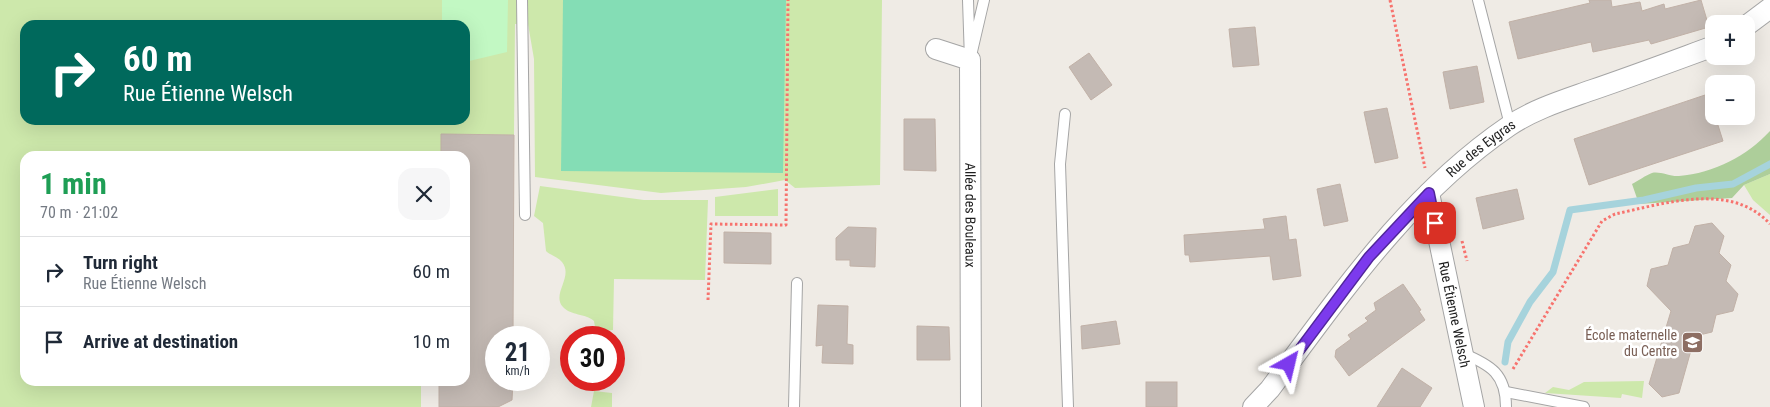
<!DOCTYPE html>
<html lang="en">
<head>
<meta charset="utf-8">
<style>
  :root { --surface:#fff; --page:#f6f6f7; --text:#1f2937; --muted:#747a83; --line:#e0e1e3 }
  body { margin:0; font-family:"Roboto Condensed",sans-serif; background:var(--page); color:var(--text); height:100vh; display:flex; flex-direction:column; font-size:19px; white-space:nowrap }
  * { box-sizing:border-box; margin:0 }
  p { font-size:16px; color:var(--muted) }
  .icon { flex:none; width:28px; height:28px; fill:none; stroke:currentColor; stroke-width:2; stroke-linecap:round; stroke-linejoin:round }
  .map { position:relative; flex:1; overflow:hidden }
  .drawer { position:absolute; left:20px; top:151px; width:450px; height:235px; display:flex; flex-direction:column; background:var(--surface); border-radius:15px; box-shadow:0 5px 20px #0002 }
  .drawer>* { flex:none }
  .banner { position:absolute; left:20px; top:20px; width:450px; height:105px; border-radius:15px; box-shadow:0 5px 20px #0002; background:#00695c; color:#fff; overflow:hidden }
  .buttons { position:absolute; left:1705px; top:15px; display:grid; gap:10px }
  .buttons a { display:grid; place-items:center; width:50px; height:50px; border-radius:10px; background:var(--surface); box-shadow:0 5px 20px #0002; font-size:25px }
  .speed { position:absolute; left:485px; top:326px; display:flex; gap:10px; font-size:25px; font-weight:700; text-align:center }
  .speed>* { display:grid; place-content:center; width:65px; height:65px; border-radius:50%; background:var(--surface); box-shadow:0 5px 20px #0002; line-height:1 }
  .speed small { font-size:12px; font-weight:400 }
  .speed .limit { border:8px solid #d22; background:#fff; color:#111 }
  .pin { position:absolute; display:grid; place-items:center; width:42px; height:42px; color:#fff; margin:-21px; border-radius:10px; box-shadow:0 2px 8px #0006 }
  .me { position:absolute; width:55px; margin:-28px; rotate:37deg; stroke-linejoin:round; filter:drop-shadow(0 0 4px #0008) }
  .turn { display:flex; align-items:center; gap:18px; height:105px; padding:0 20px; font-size:22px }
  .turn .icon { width:65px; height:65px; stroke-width:2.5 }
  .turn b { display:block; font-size:35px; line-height:42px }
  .round { display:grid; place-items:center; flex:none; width:52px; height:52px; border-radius:15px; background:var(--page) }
  .overview { display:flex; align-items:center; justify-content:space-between; height:85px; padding:0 20px }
  h1 { font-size:30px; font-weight:700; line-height:38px; color:#1e9e55 }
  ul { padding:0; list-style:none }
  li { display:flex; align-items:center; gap:15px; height:70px; padding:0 20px; border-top:1px solid var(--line) }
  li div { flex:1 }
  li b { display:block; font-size:19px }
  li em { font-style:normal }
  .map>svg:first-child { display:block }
  .grass { fill:#cde8ab; fill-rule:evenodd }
  .forest { fill:#adce9a }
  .park { fill:#c2f8c3 }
  .pitch { fill:#84ddb5 }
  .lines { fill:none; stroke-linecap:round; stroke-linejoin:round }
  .stream { stroke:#a6d3dc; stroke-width:7 }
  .building { fill:#c4bab4; stroke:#c1b1a7 }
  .service-casing { stroke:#a5a5a5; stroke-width:12 }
  .minor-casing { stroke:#a5a5a5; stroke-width:22 }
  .path { stroke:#f7736e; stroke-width:3; stroke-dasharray:2.5 2.5; stroke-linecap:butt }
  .service { stroke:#fff; stroke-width:10 }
  .minor { stroke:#fff; stroke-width:20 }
  .route-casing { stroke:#51269a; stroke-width:12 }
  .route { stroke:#7c3aed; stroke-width:9 }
  .labels { text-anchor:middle; stroke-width:5; stroke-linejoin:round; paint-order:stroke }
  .street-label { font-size:14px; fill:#1e1e1e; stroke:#fff }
  .education-label { font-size:14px; fill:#785e54; stroke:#fff; text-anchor:end }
</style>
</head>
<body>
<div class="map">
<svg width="1770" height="407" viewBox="0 0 1770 407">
  <rect width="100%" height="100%" fill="#efebe5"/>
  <g class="grass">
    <path d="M0,0H882L880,185L795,188L785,180L746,187L661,193L535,177L534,59L528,24H515L514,135L442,134L441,156H25V381H421V407H0ZM25,25H465V120H25Z"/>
    <path d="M1770,174V215L1753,200L1744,185Z"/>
    <path d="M540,186L644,200H708L705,280L614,279L613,330L603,331L595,327L594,321C585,313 571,316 563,307C551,294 574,277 562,262C558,257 550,255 546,251L543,223L534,216Z"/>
    <path d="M778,189V216H715V197Z"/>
    <path d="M1644,381L1642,398L1622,394L1621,398L1545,393L1553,387L1569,390L1584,382Z"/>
    <path d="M594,391L612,393V407H591Z"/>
  </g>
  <path class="forest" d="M1770,131V174L1744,185L1732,198L1639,204L1632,184C1638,181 1646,175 1652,173C1660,171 1671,177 1679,176C1714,173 1747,156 1770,131Z"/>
  <path class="park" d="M442,0H508L507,52L465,62V25H442Z"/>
  <path class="pitch" d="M563,0H786L783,173L561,171Z"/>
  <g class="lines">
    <path class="stream" d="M1505,362L1508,342L1530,302L1553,272L1570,210L1644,200L1696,188L1733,184L1770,164"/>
  </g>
  <g class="building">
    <path d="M1589,0H1611L1612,7L1640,2L1642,11L1664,4L1665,9L1701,0L1709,27L1651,44L1649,40L1593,52L1591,42L1518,59L1509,22L1590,3Z"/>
    <path d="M1255,27L1259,65L1233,67L1229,29Z"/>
    <path d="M1089,53L1112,85L1091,100L1069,67Z"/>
    <path d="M1477,66L1484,102L1450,109L1443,72Z"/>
    <path d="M1708,94L1723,141L1589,185L1574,139Z"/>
    <path d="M1387,108L1398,158L1375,163L1364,112Z"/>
    <path d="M904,119H935L936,171L904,170Z"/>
    <path d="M441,134L514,135L513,338H496V380H513L512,400L498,407H439V381H465V156H441Z"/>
    <path d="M1340,184L1348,221L1324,226L1317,189Z"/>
    <path d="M1517,189L1524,219L1483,229L1476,198Z"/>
    <path d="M1286,216L1289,240L1296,239L1301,276L1273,280L1270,256L1190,262L1189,255H1185L1184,235L1265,229L1263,219Z"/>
    <path d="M1712,223L1724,236L1719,253L1731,265L1726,281L1738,294L1733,311L1716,315L1712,332L1695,336L1679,393L1662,397L1649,384L1671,311L1647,286L1651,269L1668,265L1673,248L1689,244L1695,226Z"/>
    <path d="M848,227L876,228L875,267L850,266V260H836V238Z"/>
    <path d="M724,232L771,233V264L724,263Z"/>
    <path d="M1403,284L1421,310L1419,311L1425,320L1349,376L1335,357L1336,350L1351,339L1348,335L1368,321L1365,318L1376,310L1374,303Z"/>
    <path d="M818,305L848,306L847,344L853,345V364L822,363L823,345L816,346Z"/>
    <path d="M1116,321L1120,344L1082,349L1081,326Z"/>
    <path d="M917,326L949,327L950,360H917Z"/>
    <path d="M1402,368L1432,388L1420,407H1377Z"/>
    <rect x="1146" y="382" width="31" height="25"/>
  </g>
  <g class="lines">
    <defs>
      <g id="service">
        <path d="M522,0L525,215"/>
        <path d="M968,0L970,60L984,0"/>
        <path d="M1478,0L1510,125"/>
        <path d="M1065,114L1060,164L1068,407"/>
        <path d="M1462,353C1491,365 1506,374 1506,407"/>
        <path d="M1506,392L1584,407"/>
        <path d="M794,407L797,283"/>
      </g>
      <g id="minor">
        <path d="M1746,26L1770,8"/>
        <path id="s1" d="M936,49L970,60L971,407"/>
        <path id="s2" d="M1429,193L1474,407"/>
        <path id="s3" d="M1253,407L1270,389C1341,294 1409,194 1509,126C1534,109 1564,100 1592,90C1633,76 1673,61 1714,46"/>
      </g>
    </defs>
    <use href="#service" class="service-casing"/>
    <use href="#minor" class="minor-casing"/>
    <g class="path">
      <path d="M1390,0L1425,168"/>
      <path d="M1462,241L1467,261"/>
      <path d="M708,300L711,224L786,225L788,0"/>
      <path d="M1513,369L1602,221L1615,214C1663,204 1731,181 1770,224"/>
    </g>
    <use href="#service" class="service"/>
    <use href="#minor" class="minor"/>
  </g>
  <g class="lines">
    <defs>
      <path id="route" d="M1289,364L1369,257L1429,193L1435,223"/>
    </defs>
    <use href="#route" class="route-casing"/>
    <use href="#route" class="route"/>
  </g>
  <defs>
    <symbol id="school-square" viewBox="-11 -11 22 22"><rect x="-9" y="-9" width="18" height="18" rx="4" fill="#8d6e63" stroke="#fff"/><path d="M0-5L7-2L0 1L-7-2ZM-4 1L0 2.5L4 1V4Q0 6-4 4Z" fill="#fff"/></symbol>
  </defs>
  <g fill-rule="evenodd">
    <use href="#school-square" x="1680" y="330" width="25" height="25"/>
  </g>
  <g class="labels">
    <g class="street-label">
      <text dy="5" stroke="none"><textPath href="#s3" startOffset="346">Rue des Eygras</textPath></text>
      <text dy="5" stroke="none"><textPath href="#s1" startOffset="191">Allée des Bouleaux</textPath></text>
      <text dy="5" stroke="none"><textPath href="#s2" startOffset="124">Rue Étienne Welsch</textPath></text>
    </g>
    <g class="education-label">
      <text x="1677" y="340">École maternelle<tspan x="1677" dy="16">du Centre</tspan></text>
    </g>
  </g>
</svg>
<div class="buttons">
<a>+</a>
<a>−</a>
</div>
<div class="speed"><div>21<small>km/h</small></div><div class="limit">30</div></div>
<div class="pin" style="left:1435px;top:223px;background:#d93025"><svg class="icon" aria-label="arrive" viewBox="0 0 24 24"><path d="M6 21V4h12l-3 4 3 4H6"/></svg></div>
<svg class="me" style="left:1289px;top:364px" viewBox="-20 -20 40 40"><path d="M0-17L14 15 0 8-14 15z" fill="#7c3aed" stroke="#fff" stroke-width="4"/></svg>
<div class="banner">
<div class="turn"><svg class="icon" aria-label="right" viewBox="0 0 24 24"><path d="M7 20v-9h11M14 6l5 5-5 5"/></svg><div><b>60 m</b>Rue Étienne Welsch</div></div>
</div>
<section class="drawer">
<div class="overview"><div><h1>1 min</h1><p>70 m · 21:02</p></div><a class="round"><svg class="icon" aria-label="close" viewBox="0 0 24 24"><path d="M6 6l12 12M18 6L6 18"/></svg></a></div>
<ul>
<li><svg class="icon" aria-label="right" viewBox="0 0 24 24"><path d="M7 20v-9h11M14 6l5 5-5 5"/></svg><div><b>Turn right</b><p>Rue Étienne Welsch</p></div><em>60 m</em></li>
<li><svg class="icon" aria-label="arrive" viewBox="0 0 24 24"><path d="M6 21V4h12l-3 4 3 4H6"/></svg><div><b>Arrive at destination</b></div><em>10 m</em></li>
</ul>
</section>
</div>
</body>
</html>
